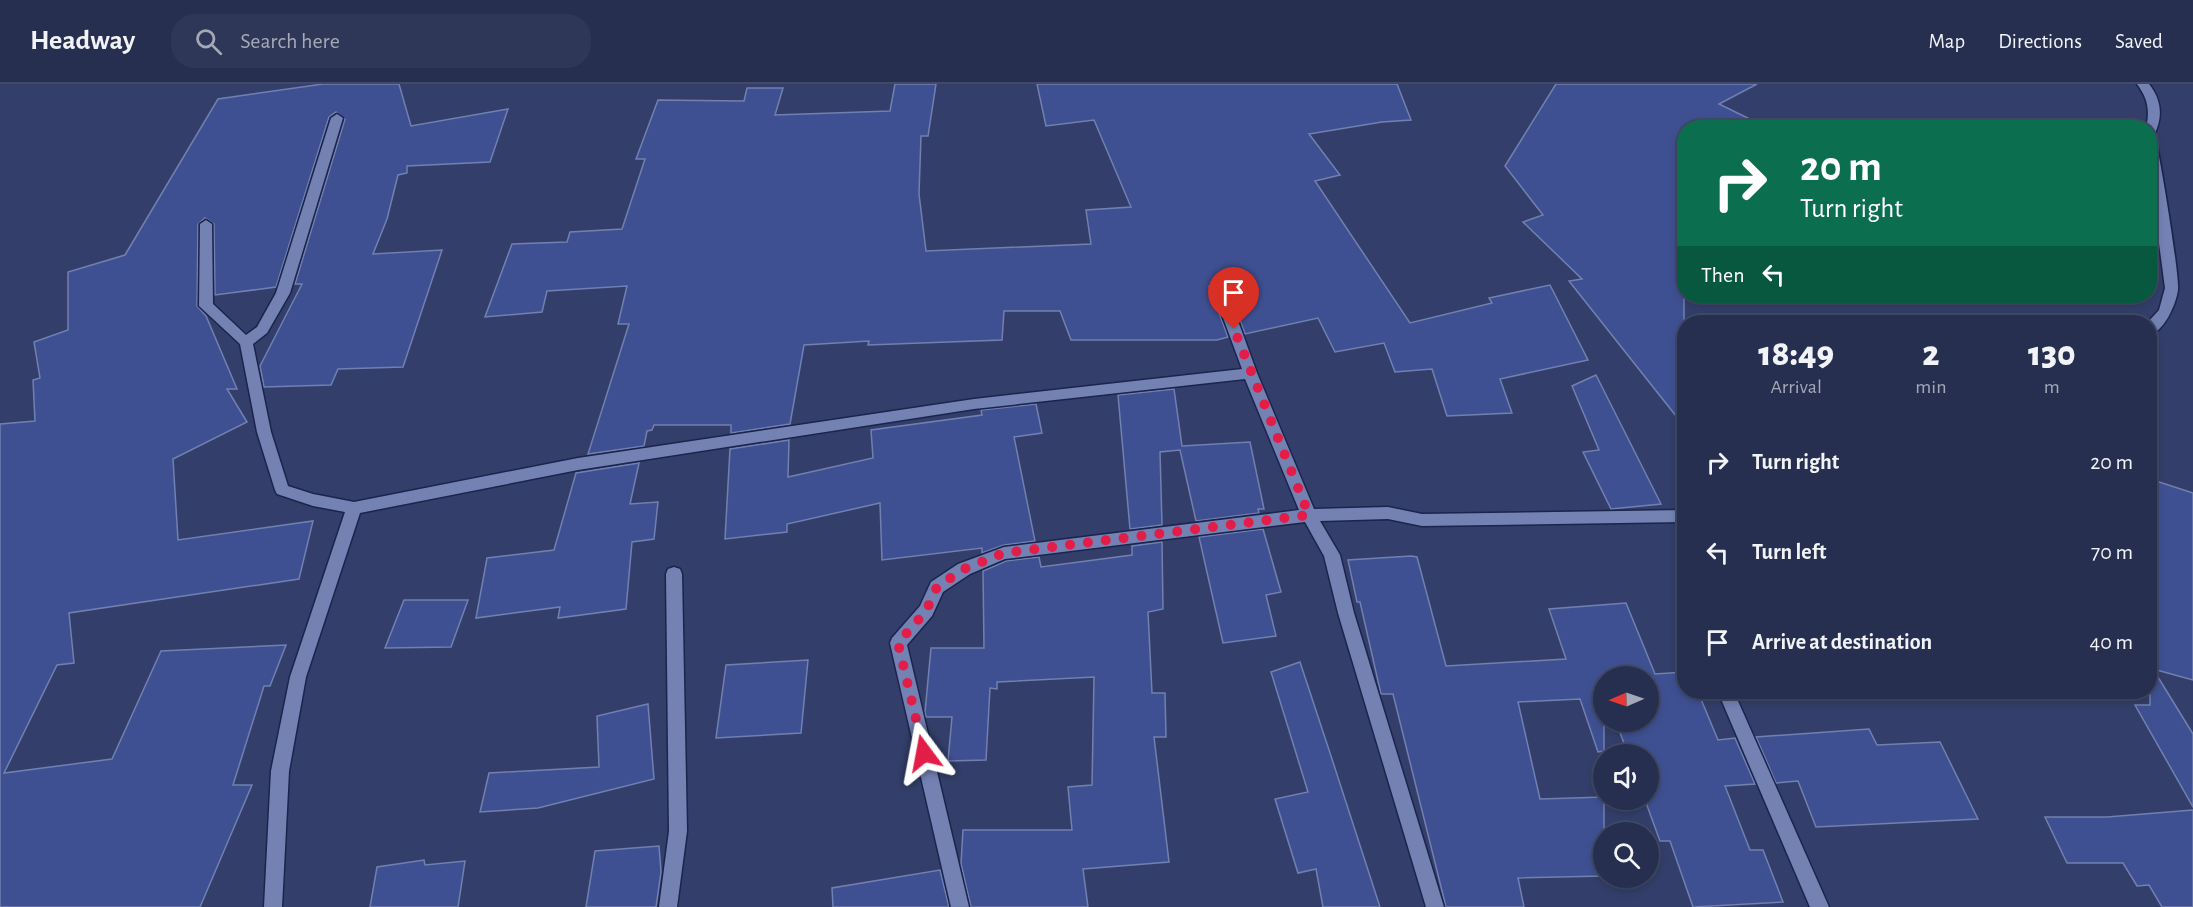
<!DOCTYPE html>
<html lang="en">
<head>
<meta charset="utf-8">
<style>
  :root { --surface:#262f50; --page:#2e3757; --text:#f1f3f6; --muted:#a4a9b7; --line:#424a67 }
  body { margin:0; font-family:"Alegreya Sans",sans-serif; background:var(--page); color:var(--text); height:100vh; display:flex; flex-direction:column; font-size:22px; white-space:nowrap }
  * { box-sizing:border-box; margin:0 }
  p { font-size:20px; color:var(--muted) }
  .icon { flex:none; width:33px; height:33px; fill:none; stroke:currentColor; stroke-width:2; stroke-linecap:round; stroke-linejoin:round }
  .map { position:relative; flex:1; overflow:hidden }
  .sheet { position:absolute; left:1677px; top:231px; width:480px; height:384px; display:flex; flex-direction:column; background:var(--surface); border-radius:24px; box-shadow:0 3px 9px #0003,0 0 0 2px var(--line) }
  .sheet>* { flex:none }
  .banner { position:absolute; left:1677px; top:36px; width:480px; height:183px; border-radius:24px; box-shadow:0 3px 9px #0003,0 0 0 2px var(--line); background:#0b6e4f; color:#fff; overflow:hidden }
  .needle { width:39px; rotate:268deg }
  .controls { position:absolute; left:1593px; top:582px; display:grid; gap:12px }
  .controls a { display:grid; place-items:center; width:66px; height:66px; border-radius:50%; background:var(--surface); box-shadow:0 3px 9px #0003,0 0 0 2px var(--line); font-size:30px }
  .pin { position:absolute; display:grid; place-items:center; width:51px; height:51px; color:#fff; margin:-62px -26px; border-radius:50% 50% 50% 0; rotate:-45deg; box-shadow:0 0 6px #0007 }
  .pin .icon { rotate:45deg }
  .me { position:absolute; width:66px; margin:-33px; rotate:347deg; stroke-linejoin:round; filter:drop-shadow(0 0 4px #0008) }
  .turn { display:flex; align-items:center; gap:21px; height:126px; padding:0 24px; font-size:27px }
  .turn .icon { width:78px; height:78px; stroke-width:2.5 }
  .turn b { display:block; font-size:42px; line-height:51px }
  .then { display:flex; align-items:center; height:57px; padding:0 24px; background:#0003; gap:12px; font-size:22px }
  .eta { display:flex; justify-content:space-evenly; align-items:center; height:102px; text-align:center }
  .eta b { font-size:36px; font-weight:800; line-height:42px }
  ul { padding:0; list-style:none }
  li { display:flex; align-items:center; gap:18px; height:90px; padding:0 24px }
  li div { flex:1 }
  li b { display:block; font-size:22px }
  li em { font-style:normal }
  header { display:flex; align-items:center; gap:36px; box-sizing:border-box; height:84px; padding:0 30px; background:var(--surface); border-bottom:2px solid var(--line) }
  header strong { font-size:28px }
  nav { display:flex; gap:33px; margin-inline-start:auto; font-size:21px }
  .search { width:420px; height:54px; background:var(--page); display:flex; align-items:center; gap:15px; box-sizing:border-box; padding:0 21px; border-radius:24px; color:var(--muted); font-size:22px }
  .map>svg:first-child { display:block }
  .building { fill:#3f5092; stroke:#7180b0; stroke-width:1.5 }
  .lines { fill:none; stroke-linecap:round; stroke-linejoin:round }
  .minor-casing { stroke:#1b244d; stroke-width:3 }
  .minor { fill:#7382b3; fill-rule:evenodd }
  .route { stroke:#e11d48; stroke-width:10; stroke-dasharray:0 18 }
</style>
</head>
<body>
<header>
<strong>Headway</strong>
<div class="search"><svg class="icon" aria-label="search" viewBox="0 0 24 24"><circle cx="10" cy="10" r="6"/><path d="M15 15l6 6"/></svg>Search here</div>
<nav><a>Map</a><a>Directions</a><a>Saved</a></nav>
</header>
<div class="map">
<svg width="2193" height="823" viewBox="0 0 2193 823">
  <rect width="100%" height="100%" fill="#333f6a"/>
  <g class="building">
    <path d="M323,0H399L411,42L508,25L490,78L407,82V89L398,91L387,135L373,170L442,166L403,283L338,285L331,301L264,303L260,282L302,200H295L345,35L336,28L329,33L276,203L215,211L214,140L205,134L198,140L197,222L206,232L237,305H227L247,338L173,375L178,456L313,437L299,495L69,529L74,579L57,581L4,689L112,675L161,567L286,561L270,602H264L233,701H252L200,823H0V340L35,337L33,296L40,294L34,258L68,246V188L125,171L218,15Z"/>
    <path d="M895,0H936L928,52H921L919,110L926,167L1091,160L1086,126L1131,123L1094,36L1046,42L1037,0H1397L1411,36L1382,38L1309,50L1340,91L1315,97L1410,239L1492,219L1489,214L1550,201L1588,276L1500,295L1512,329L1447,332L1432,285L1395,288L1384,259L1335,268L1318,234L1245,250L1227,200L1218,194L1209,202L1228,253L1217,256H1071L1060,227H1004L1002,256L868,261L869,257L804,261L790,340L731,349V341H654L652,346L647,347L644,362L588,370L629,240H618L627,202L547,207L542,228L485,233L512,160L567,158L570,148L622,145L645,75H636L658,16L744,17L747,4H783L775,31L890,27Z"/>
    <path d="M1556,0H1757L1719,20L1768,44H1684V342L1569,197L1582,195L1523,138L1543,131L1505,82Z"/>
    <path d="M1596,291L1661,420L1611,425L1583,368L1599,366L1572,302Z"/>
    <path d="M1174,305L1182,362L1250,358L1264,425H1258L1259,429L1196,437L1180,366L1160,368L1162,441L1130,445L1118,311Z"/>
    <path d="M1036,320L1042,349L1014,353L1035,457L1004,461L982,469V464L882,476L880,419L787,440V448L725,455L730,365L789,356L788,393L873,374L871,346L982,331L981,326Z"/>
    <path d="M639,379L630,420L658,418L654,455L632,458L626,525L558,534L560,523L476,534L487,474L554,466L576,389Z"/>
    <path d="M2150,395L2193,409V596L2153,585L2193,650V723L2135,621H2150Z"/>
    <path d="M1263,445L1281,508L1266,511L1276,552L1223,559L1199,453Z"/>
    <path d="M1162,458L1163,525L1148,528L1152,609H1165L1166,653H1154L1169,778L1083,785L1088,823H971L961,780L963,746H1072L1068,703L1092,701L1094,593L997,598V605L990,604L986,676L948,677L952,633H926L925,628L931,564H984L983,487L1006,477L1039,473L1041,483L1132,471V462Z"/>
    <path d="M1411,472L1417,473L1446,582L1566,575L1549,525L1626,519L1655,590L1684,588V608H1698L1718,656L1735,654L1755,700L1725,702L1750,766H1763L1783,818L1693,823L1670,757H1660L1645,716H1648V670H1628L1616,638H1648V592H1604V667L1598,668L1580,615L1518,618L1540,715L1604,713V792L1518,794L1524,823H1446L1393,610H1381L1360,518H1357L1348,476Z"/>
    <path d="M404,516H468L451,563L385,564Z"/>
    <path d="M808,576L801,649L716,654L726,581Z"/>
    <path d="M1300,578L1331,672L1380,823H1323L1316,785L1298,789L1275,715L1308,708L1271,588Z"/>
    <path d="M648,620L654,695L538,724L480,728L489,689L599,683L597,632Z"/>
    <path d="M1869,645L1877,661L1940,658L1978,735L1816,743L1798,697L1776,699L1756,653Z"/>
    <path d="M2193,726V823H2162L2149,801L2137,802L2123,779H2067L2045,733H2107Z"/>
    <path d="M659,762L661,788L656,823H586L595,767Z"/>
    <path d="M424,776L425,781L465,777L458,823H370L377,783Z"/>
    <path d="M940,786L949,823H833L832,804Z"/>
  </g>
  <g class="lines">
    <defs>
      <g id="minor">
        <path d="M2137,0H2149C2162,16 2163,34 2154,51C2159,62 2180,195 2178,206C2176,220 2165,246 2150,251L2148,238L2159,226L2165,204L2150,92V44H2146C2150,26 2148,15 2137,0Z"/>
        <path d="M337,30L343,34L290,209L267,249L253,260L271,348L288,402L313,410L354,418L578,374L974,315L1242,285L1211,201L1218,196L1225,201L1257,289L1314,425L1388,423L1422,430L1684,426V438L1422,442L1388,435L1320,437L1340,471L1354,529L1444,823H1426L1338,529L1324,472L1305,438L1005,475L970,490L943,508L932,532L907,561L969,823H951L890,559L892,554L920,522L931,498L958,480L1004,463L1299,426L1245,295L974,325L578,386L360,429L306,593L289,687L282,823H264L271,687L290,593L345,428L313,422L277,410L275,406L257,348L240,260L199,222L200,140L206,136L212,140L213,220L246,251L257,243L276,209L331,34Z"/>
        <path d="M674,483L680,485L682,490L687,747L677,823H659L669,747L666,490L668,485Z"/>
        <path d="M1718,608H1734L1829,823H1810Z"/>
      </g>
    </defs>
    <use href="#minor" class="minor-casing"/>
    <use href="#minor" class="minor"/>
  </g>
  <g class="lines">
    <path class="route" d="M924,669L898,559L926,527L937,503L964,485L1004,469L1309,431L1234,245"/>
  </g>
</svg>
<div class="controls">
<a><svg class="needle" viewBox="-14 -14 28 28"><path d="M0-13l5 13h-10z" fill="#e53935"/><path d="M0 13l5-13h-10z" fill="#a4a9b7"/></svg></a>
<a><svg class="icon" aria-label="sound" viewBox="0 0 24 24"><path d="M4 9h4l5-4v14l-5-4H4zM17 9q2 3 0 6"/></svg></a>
<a><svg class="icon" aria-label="search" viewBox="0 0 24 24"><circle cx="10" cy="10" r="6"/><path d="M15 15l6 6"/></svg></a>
</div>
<div class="pin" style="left:1234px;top:245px;background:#d93025"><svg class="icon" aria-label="arrive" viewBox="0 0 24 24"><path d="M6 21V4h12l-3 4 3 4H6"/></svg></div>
<svg class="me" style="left:924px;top:669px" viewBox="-20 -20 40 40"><path d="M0-17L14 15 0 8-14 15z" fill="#e11d48" stroke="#fff" stroke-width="4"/></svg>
<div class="banner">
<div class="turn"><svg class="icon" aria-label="right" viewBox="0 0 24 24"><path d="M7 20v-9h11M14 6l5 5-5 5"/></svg><div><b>20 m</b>Turn right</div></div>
<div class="then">Then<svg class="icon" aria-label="left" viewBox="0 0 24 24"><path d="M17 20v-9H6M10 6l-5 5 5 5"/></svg></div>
</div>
<section class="sheet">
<div class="eta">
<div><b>18:49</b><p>Arrival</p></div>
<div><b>2</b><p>min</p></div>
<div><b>130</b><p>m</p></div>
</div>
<ul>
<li><svg class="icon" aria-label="right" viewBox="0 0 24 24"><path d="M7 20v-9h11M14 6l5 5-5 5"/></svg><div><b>Turn right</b></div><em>20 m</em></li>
<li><svg class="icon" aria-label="left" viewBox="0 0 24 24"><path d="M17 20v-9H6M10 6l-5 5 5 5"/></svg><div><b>Turn left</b></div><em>70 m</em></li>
<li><svg class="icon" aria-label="arrive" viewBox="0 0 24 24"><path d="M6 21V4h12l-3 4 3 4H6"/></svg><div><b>Arrive at destination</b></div><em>40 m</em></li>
</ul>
</section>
</div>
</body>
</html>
